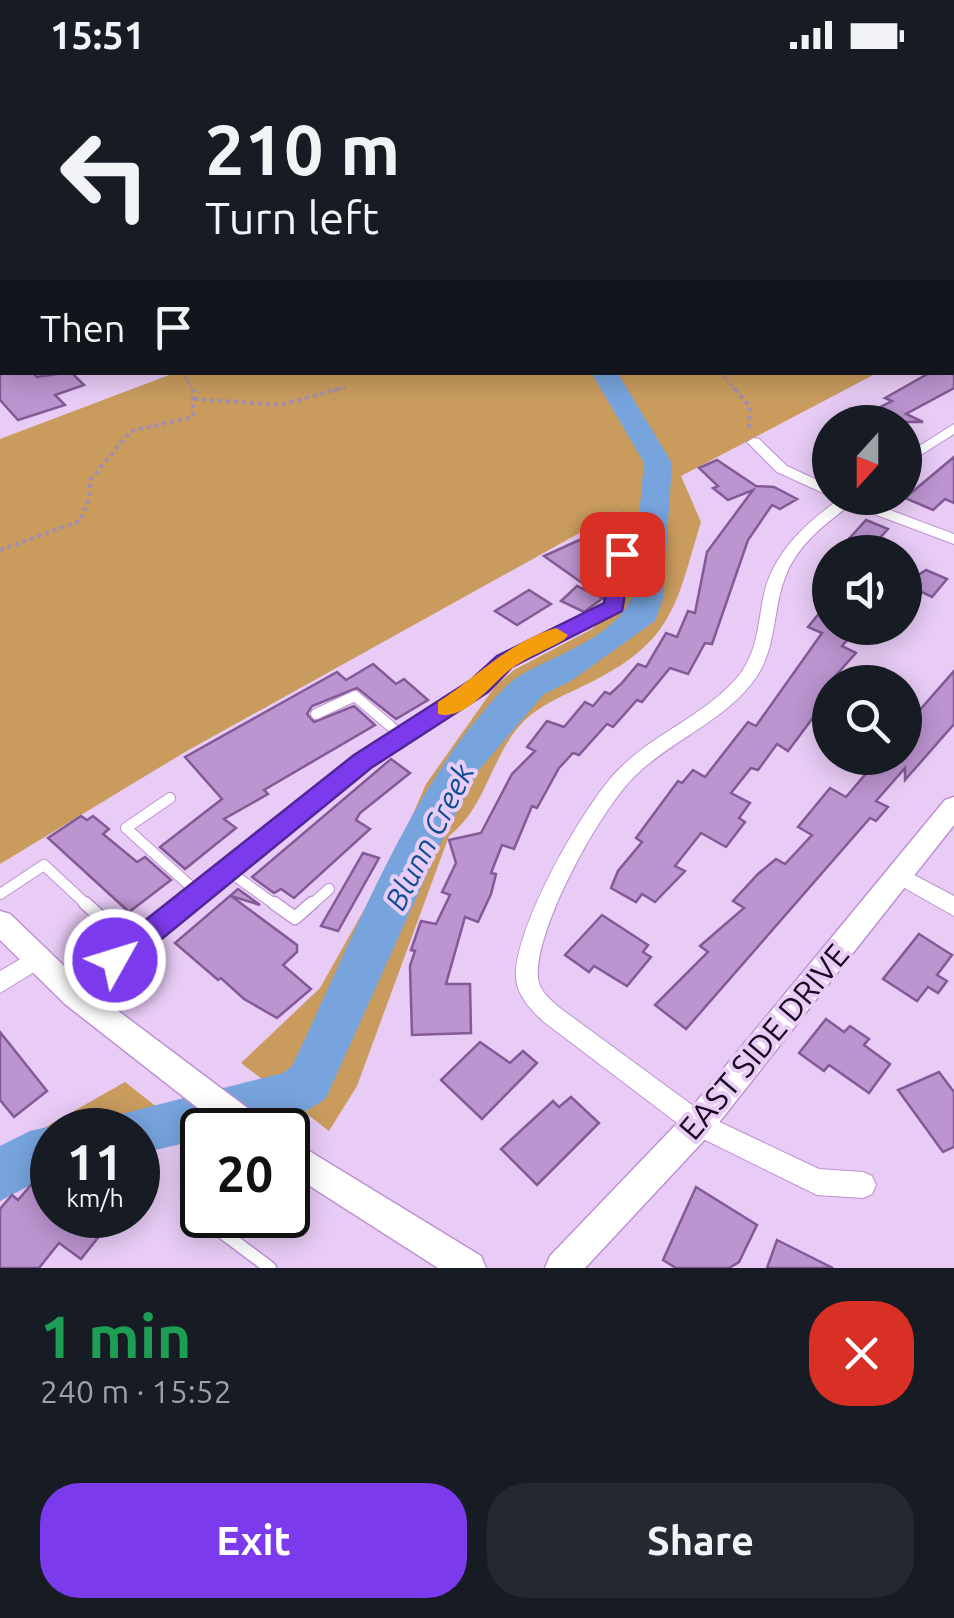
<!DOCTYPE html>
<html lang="en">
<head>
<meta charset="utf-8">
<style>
  :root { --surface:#171b24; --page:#242831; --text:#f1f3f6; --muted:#9ea1a6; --accent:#7c3aed }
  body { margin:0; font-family:Ubuntu,sans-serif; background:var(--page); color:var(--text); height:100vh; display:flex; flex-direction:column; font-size:38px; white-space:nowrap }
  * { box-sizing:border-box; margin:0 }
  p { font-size:32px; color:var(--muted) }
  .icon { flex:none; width:55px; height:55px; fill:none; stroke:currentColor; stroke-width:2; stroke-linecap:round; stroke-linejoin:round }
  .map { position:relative; height:1198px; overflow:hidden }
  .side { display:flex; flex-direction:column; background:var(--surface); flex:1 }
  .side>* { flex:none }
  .guide { position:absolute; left:0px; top:0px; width:955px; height:305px; box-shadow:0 5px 25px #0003; background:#171b24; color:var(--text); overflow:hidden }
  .needle { width:65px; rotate:201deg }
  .buttons { position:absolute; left:812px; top:335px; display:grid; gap:20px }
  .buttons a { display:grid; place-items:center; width:110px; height:110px; border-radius:50%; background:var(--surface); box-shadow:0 5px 25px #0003; font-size:50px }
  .speed { position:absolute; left:30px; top:1038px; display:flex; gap:20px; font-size:50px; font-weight:700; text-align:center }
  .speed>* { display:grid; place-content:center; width:130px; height:130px; border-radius:50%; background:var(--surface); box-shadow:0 5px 25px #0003; line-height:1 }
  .speed small { font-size:25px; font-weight:400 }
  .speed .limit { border:5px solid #111; border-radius:15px; background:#fff; color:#111 }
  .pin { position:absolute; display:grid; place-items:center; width:85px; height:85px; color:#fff; margin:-42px; border-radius:20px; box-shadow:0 5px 15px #0006 }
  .me { position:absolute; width:110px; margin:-55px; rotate:51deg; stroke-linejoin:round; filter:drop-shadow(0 0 8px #0008) }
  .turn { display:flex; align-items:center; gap:35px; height:210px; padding:0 40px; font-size:45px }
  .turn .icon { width:130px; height:130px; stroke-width:2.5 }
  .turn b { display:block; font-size:70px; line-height:85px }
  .then { display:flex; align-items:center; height:95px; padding:0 40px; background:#0003; gap:20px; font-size:38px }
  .round { display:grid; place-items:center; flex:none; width:105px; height:105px; border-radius:40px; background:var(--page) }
  .headline { display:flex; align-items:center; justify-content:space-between; height:170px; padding:0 40px }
  h1 { font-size:60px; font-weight:700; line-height:75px; color:#1e9e55 }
  .primary-button { display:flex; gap:20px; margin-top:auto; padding:20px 40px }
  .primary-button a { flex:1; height:115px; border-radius:40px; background:var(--accent); color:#fff; font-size:40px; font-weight:700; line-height:115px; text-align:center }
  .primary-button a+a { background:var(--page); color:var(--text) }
  .status { display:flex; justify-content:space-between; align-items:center; height:70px; padding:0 50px; background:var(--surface); direction:ltr }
  .status svg { height:28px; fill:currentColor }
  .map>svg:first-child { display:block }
  .forest { fill:#c99c5e }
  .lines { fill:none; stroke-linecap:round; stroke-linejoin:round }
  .river { fill:#77a4dd; fill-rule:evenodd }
  .building { fill:#bc94d0; stroke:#835997; stroke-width:2.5 }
  .lane-far3-casing { stroke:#bd91d3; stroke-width:6 }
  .lane-far2-casing { stroke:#bd91d3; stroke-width:10 }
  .lane-far1-casing { stroke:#bd91d3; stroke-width:12 }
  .lane-casing { stroke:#bd91d3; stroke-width:15 }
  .street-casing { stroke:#bd91d3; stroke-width:2 }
  .secondary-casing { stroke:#bd91d3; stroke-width:3 }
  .highway-casing { stroke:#bd91d3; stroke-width:2 }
  .path-far1 { stroke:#a58db1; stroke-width:2.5; stroke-dasharray:2.5 2.5; stroke-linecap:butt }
  .path { stroke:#a58db1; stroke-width:4; stroke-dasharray:4 4; stroke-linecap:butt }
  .lane-far3 { stroke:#fff; stroke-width:5 }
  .lane-far2 { stroke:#fff; stroke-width:8 }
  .lane-far1 { stroke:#fff; stroke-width:10 }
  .lane { stroke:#fff; stroke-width:12 }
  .street { fill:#fff; fill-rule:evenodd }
  .secondary { fill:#fff; fill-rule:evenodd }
  .highway { fill:#fff; fill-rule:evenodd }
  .route { fill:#7c3aed; stroke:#51269a; stroke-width:2.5 }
  .slow { fill:#f59e0b }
  .labels { text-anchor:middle; stroke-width:8; stroke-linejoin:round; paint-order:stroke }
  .water-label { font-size:30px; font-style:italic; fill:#0e4f92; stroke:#e8ccf6 }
  .near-street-label { font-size:32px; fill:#15051d; stroke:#e8ccf6 }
</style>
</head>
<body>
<div class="status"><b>15:51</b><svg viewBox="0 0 49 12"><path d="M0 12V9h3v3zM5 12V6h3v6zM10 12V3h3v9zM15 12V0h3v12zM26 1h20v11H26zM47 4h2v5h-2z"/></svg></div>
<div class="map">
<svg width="954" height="1198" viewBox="0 0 954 1198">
  <rect width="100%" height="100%" fill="#e8ccf6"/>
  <g class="forest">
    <path d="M177,302L877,303L681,406L701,452C677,530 675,569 597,609C573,622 543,632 524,651C491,684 487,737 449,766L357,1016L329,1061L241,993L320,918L396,783L426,714L496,615L514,600L592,559L626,528L630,478L619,441L185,682L0,794V369Z"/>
    <path d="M125,1012L181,1056L138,1072V1060H52V1101L17,1112L0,1132V1083Z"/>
  </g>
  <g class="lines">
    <g class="river">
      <path d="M720,0H738L739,2H722Z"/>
      <path d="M591,302H617L672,393L663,529L655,551L571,611L544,624L479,700L446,762L326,1028C293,1054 244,1060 202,1060V1069L138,1084V1060H114L121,1044L283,1003L292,996C345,887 404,732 483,642C493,630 507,613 521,605C555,585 614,567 631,529L644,393Z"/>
      <path d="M52,1056L63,1060H52V1104L0,1131V1076L30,1061Z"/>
    </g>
  </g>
  <g class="building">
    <path d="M0,302H32L37,307L71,302L84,315L55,325L65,335L18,350L0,330Z"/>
    <path d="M931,302H954V318L906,344L923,352H851L892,331L885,328Z"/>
    <path d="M954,387V433L945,429L933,440L905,428Z"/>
    <path d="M717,390L756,416L774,417L797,429L780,439L772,435L748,470L712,574L705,573L688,604L670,598L642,632L637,630L613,657L607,654L579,685L573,683L559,698L537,738L532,736L514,779L502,775L491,803L496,804L491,824L478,852L465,847L446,914H470L471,963L412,965L410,896L415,881L411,880L421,851L436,854L450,825L442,822L456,793L449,770L481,763L512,704L535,681L527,677L547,651L564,657L585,632L593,636L605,622L610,624L621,614L638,594L646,597L666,563L677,567L688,541L695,543L707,482L753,420L728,430L713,418L718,416L699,398Z"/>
    <path d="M866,450L888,459L867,482H837Z"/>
    <path d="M586,467L608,481L591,491L607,503L585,515L544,486Z"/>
    <path d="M926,500L947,509L932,527L905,514Z"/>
    <path d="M577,516L603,528L584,542L561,531Z"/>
    <path d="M529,520L551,534L517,555L495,541Z"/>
    <path d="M830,530V558H858L842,576L856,583L830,612V625L788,681L777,674L758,700L751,698L731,723L750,733L739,748L745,752L726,777L701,763L675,796L685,801L655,832L642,824L636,832L611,818L618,801L642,772L636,768L678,711L682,713L693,700L705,707L748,652L756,656L822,563L808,557Z"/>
    <path d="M373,594L396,614L404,609L428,630L396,649L357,618L312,636L307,644L314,652L354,636L375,655L264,720L268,724L224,749L236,758L185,799L160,777L222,729L185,687L337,602L346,610Z"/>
    <path d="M954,601V654L905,710V698L876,731L888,737L876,751L870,748L686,959L655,935L708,882L700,876L744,838L733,831L758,804L776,789L785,794L812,765L798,757L830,718L846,727L869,700L846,688H905V647L911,650Z"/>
    <path d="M391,689L410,703L360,743L356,750L370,759L294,828L281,819L274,823L252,807Z"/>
    <path d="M81,746L87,750L93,746L109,759L103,764L137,792L145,787L171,810L129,842L48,768Z"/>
    <path d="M363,783L379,788L338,861L321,856Z"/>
    <path d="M238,819L260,835L231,826L297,875V882L283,895L311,919L277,948L244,929L221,908L218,910L175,873Z"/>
    <path d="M602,845L648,875L643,882L651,887L627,916L594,896L589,902L565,885Z"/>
    <path d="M919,864L952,885L937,905L947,911L938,923L928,917L917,931L883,909Z"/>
    <path d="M826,949L844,962L850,956L869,969L864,975L890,994L869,1023L829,995L824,1001L799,983Z"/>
    <path d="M0,962L47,1021L14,1047L0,1030Z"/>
    <path d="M480,972L510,993L523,981L537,993L482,1049L441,1010Z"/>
    <path d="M939,1002L954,1022V1077L943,1082L898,1020Z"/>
    <path d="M571,1027L599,1053L537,1115L501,1079L553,1031L559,1037Z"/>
    <path d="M37,1108L52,1119V1145H116L81,1189L59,1173L39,1198H0V1139L12,1125L18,1130Z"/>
    <path d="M696,1117L757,1155L739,1192L729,1198H676L663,1190Z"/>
    <path d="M777,1170L833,1198H767Z"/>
  </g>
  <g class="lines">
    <defs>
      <g id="lane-far3">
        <path d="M269,0L275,2"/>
        <path d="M300,0L306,2"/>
        <path d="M235,2L246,0"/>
        <path d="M313,2L322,0"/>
      </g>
      <path id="lane-far2" d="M590,548L614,536L622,484"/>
      <g id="lane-far1">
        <path d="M316,644L355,626L402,666"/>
        <path d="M170,728L126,758L198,823"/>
        <path d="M227,800L277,836"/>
        <path d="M0,824L44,795L88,836"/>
        <path d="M185,836L363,691L480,616L505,592L595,546"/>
        <path d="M310,836L329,819"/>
      </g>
      <g id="lane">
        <path d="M85,833L132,876"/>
        <path d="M274,833L295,848L312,833"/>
        <path d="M77,923L188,833"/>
        <path d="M224,1145L215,1157L270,1198"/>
      </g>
      <g id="street">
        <path d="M506,0H517L519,2H509Z"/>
        <path d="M954,354V364L905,395V385Z"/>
        <path d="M754,368L759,369L787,396L830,416V426L777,402L747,372Z"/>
        <path d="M837,428H858L954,464V474L850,435C824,455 796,476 785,508C772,542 777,578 755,609C725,651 673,669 636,705C601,738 534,859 538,908C539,921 551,930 560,938L707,1046L819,1099L863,1102L872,1106L876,1115L872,1124L863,1128L817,1125L689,1062L544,952C532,941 517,926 516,908C513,859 585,732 620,698C656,662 708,644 740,604C758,580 758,552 764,524C774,482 805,454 838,430Z"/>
        <path d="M901,798L954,826V846L894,812L891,806L894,800Z"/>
        <path d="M36,880L44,882L47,889L44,896L0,923V901Z"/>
      </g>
      <g id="secondary">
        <path d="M647,0H658L659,2H649Z"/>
        <path d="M952,112L954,113V121L952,120Z"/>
        <path d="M954,727V755L709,1065L585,1198H545L550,1186L687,1043L945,730Z"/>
        <path d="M0,841L10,844L85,916L262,1049L267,1060H226L65,934L0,870Z"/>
        <path d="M288,1068L481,1186L486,1198H438L288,1102Z"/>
      </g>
      <g id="highway">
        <rect x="0" y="15" width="2" height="8"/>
        <path d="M0,39L2,40V49H0Z"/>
      </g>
    </defs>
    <use href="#lane-far3" class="lane-far3-casing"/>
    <use href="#lane-far2" class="lane-far2-casing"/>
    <use href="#lane-far1" class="lane-far1-casing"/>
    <use href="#lane" class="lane-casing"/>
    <use href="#street" class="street-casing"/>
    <use href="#secondary" class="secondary-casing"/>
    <use href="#highway" class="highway-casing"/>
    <g class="path-far1">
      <path d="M4,2L15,0"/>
      <path d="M206,2L215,0"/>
      <path d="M183,302L193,322"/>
      <path d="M721,302L737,322"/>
      <path d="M329,322L346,317"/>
    </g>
    <g class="path">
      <path d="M735,319L750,337L749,358"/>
      <path d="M194,329L280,335L338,319"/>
      <path d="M0,480L80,451L89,429L90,410L131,361L193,347V319"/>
    </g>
    <use href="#lane-far3" class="lane-far3"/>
    <use href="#lane-far2" class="lane-far2"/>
    <use href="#lane-far1" class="lane-far1"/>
    <use href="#lane" class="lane"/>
    <use href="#street" class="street"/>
    <use href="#secondary" class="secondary"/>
    <use href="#highway" class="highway"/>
  </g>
  <path class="route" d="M622,477L632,484L622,541L512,597L488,622L371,698L125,899L115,903L105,899L101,890L105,882L354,685L471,610L497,586L604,533L612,484Z"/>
  <path class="slow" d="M556,558L568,565L564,570C548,579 530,586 515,596C493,610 467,652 438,644V632C477,607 510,571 556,558Z"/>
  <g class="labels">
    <g class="water-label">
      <text transform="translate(430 767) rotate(-63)" y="10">Blunn Creek</text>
    </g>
    <g class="near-street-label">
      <text transform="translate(764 972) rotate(-50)" y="11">EAST SIDE DRIVE</text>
    </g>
  </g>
</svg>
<div class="buttons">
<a><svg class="needle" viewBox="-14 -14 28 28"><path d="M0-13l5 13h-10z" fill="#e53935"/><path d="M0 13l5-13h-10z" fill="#9ea1a6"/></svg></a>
<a><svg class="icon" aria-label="sound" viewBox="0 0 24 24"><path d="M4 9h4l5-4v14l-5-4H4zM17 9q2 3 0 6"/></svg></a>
<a><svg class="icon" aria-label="search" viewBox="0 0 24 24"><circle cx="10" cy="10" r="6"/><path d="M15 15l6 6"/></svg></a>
</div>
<div class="speed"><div>11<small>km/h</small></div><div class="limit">20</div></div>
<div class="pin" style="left:622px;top:484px;background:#d93025"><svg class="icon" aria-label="arrive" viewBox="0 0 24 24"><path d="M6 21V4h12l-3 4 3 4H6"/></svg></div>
<svg class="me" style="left:115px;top:890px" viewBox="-20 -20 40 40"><circle r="17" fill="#7c3aed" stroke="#fff" stroke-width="3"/><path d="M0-11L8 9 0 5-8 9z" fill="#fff"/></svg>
<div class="guide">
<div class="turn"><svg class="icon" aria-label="left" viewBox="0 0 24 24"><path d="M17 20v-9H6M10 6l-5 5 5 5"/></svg><div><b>210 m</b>Turn left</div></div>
<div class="then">Then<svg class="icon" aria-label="arrive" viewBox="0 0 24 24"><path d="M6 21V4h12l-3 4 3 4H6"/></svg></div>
</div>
</div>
<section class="side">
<div class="headline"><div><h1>1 min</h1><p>240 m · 15:52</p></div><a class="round" style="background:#d93025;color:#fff"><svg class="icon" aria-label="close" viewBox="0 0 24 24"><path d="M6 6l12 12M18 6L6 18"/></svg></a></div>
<div class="primary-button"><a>Exit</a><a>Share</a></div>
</section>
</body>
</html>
